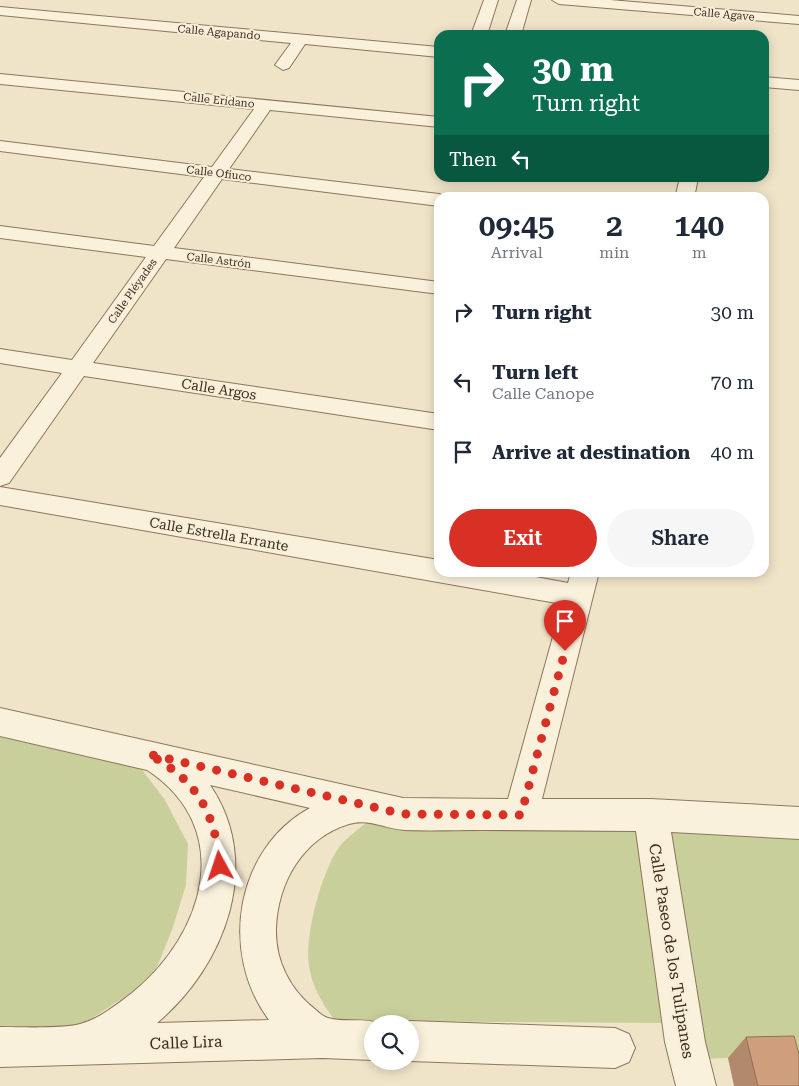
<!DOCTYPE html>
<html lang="en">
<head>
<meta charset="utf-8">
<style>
  :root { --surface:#fff; --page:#f6f6f7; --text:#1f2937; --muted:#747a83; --accent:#d93025 }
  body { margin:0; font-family:"Roboto Serif",serif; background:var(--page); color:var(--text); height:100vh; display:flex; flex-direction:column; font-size:19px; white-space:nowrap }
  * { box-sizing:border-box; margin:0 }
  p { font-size:16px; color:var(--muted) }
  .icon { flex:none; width:28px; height:28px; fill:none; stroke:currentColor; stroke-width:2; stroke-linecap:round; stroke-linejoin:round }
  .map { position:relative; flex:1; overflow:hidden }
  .side { position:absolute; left:434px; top:192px; width:335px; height:385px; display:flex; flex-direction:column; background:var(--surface); border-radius:15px; box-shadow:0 2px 12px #0003 }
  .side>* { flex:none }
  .hud { position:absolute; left:434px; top:30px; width:335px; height:152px; border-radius:15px; box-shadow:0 2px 12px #0003; background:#0b6e4f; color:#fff; overflow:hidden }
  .fabs { position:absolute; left:364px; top:1015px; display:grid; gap:10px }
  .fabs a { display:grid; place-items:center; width:55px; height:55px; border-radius:50%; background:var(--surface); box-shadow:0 2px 12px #0003; font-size:25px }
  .pin { position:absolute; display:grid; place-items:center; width:42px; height:42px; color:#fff; margin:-51px -21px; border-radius:50% 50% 50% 0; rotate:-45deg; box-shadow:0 0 5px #0007 }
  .pin .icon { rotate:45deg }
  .me { position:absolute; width:55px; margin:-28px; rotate:355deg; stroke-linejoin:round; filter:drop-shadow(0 0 4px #0008) }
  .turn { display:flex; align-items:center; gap:18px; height:105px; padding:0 15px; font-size:22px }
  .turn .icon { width:65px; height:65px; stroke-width:2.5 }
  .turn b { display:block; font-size:35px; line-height:42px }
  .then { display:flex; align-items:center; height:48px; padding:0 15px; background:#0003; gap:10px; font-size:19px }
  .eta { display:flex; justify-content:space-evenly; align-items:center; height:85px; text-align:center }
  .eta b { font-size:30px; font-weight:600; line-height:35px }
  .primary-button { display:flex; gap:10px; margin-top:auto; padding:10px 15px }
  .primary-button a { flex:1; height:58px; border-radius:30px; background:var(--accent); color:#fff; font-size:20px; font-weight:600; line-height:58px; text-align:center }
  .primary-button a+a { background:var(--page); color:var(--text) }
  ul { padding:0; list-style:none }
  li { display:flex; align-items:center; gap:15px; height:70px; padding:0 15px }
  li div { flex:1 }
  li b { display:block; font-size:19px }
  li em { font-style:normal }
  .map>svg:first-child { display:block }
  .green { fill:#c9cf9b }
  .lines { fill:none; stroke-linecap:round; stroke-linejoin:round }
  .minor-casing { stroke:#8d765c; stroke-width:2 }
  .minor { fill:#faf1dc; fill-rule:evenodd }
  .wall { fill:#b2896c }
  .building { fill:#cf9f7d; stroke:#916f58 }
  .route { stroke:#d93025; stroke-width:9; stroke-dasharray:0 16.2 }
  .labels { text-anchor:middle; stroke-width:4; stroke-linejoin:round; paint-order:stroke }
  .far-street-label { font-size:11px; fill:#3d2e20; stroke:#f7eed8 }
  .street-label { font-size:14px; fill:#3d2e20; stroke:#f7eed8 }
  .near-street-label { font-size:16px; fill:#3d2e20; stroke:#f7eed8 }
</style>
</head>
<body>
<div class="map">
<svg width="799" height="1086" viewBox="0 0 799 1086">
  <rect width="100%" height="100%" fill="#f0e4c8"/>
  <g class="green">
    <path d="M0,732L137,763L165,800L188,844L186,885L172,930L152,979L77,1028L0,1030Z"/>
    <path d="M371,818L640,827L665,1023L335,1021C323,1004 312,987 309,966C304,936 322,870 340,846C348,836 362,827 371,818Z"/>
    <path d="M669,827L799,835V1054L706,1059Z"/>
  </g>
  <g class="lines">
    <defs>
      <g id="minor">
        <path d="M484,0H498L487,35H471Z"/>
        <path d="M517,0H531L521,35H505Z"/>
        <path d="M552,0H610L799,16V24L559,4Z"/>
        <path d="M0,7L439,47V57L305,44L289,68L283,70L275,65L291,43L0,15Z"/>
        <path d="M0,74L439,117V127L270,110L229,169L439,194L447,198H439V206L222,179L174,248L439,282V294L166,259L93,363L439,414V430L84,376L9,483L0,486V458L62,373L0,363V349L72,360L146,257L0,238V226L154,246L204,177L0,151V141L212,167L254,109L0,84Z"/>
        <path d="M764,77L799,80V90L764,87Z"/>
        <path d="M680,178H698L694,198H675Z"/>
        <path d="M0,487L439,560V572H509L568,583L571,572H599L542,799H651L799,807V839L671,832L705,1042L716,1086H676L665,1042L636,831C584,831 532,830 481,830C456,830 430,831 405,830C385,829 369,818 349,824C303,838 278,882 276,928C275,961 290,990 316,1010C319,1013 324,1017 328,1018C345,1023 364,1017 381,1024H372V1060L322,1058L0,1067V1027C20,1027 63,1029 80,1024C99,1019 116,1005 132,993C204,935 237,829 147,770L0,736V708L403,798L508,799L562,604L0,505ZM210,785L310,808C235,849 219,953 269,1020L157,1023C225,966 264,864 210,785Z"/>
        <path d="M410,1021L615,1028L629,1034L635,1048L629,1062L615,1068L410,1061V1024H404Z"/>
      </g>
    </defs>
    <use href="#minor" class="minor-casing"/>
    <use href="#minor" class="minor"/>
  </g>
  <path class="wall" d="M746,1037L799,1086H734L728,1058Z"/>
  <path class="building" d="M794,1036L799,1054V1086H758L746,1037Z"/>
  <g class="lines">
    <path class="route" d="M220,866C215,812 197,780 148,754L403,814L521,815L565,651"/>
  </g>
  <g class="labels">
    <g class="far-street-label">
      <text transform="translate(724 14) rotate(5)" y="4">Calle Agave</text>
      <text transform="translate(219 32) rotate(5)" y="4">Calle Agapando</text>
      <text transform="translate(219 100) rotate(6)" y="4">Calle Erídano</text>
      <text transform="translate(219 173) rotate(7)" y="4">Calle Ofiuco</text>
      <text transform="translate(219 260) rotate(7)" y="4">Calle Astrón</text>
      <text transform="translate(132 291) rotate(-55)" y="4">Calle Pléyades</text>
    </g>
    <g class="street-label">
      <text transform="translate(219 389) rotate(9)" y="5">Calle Argos</text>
      <text transform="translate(219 534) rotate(10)" y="5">Calle Estrella Errante</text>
    </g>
    <g class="near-street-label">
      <text transform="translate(672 951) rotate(81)" y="6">Calle Paseo de los Tulipanes</text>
      <text transform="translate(186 1042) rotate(-2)" y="6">Calle Lira</text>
    </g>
  </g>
</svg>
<div class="fabs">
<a><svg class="icon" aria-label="search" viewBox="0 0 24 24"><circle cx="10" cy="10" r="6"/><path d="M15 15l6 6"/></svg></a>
</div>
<div class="pin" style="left:565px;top:651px;background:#d93025"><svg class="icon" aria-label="arrive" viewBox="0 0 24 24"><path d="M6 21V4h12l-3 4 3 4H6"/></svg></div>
<svg class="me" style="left:220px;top:866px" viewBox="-20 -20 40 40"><path d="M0-17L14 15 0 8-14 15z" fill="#d93025" stroke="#fff" stroke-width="4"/></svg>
<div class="hud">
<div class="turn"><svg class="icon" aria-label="right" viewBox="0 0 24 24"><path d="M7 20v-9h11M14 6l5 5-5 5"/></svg><div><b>30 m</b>Turn right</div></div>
<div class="then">Then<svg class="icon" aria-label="left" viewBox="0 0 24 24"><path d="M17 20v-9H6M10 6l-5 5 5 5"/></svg></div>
</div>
<section class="side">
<div class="eta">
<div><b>09:45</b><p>Arrival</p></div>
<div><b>2</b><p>min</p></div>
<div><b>140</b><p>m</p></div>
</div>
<ul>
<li><svg class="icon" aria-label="right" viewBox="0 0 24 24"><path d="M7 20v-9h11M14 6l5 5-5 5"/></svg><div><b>Turn right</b></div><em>30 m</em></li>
<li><svg class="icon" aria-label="left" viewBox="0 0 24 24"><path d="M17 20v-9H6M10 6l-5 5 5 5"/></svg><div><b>Turn left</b><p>Calle Canope</p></div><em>70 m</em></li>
<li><svg class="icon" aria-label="arrive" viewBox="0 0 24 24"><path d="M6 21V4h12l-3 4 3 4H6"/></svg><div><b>Arrive at destination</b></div><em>40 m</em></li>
</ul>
<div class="primary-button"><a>Exit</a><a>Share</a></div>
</section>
</div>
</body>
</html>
